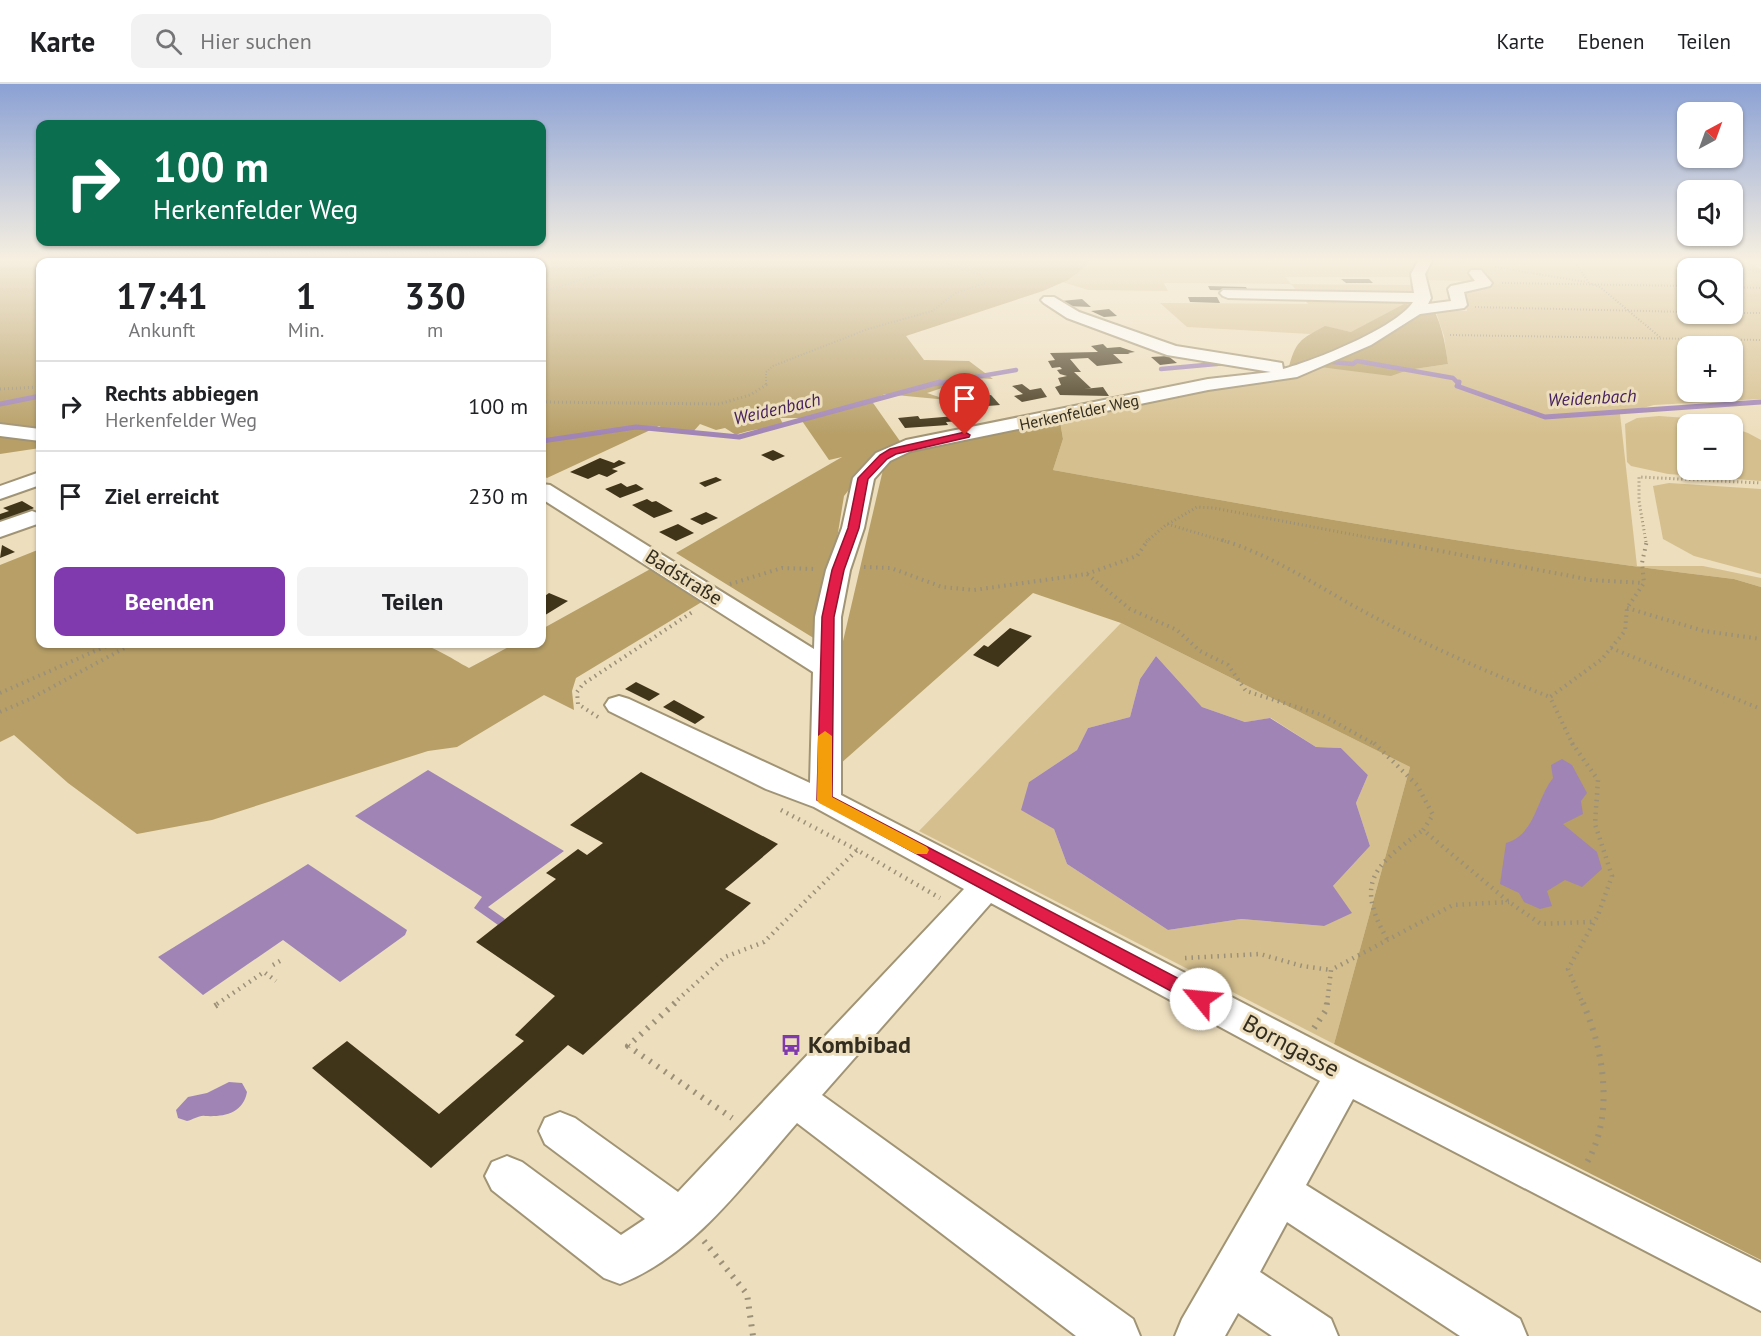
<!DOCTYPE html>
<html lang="de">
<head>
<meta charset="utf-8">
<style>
  :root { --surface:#fff; --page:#f2f2f2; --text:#202124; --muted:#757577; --line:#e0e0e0; --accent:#813aad }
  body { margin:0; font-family:"PT Sans",sans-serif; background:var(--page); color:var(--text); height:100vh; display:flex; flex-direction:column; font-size:22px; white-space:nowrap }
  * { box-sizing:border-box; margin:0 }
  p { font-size:20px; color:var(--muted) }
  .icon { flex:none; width:33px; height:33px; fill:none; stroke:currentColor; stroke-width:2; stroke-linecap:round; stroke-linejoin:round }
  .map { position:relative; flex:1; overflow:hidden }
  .side { position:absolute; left:36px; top:174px; width:510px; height:390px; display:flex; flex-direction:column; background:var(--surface); border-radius:12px; box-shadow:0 2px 4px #0004 }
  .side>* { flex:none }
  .guide { position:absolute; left:36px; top:36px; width:510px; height:126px; border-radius:12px; box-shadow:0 2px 4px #0004; background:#0b6e4f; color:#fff; overflow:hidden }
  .needle { width:39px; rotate:41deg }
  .controls { position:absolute; left:1677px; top:18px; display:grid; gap:12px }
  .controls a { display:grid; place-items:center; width:66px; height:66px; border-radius:12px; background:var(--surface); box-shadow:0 2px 4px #0004; font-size:30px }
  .pin { position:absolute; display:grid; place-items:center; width:51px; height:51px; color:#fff; margin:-62px -26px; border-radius:50% 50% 50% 0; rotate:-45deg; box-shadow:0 0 6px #0007 }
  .pin .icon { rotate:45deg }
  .me { position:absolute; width:66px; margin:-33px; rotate:298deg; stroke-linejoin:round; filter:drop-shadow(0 0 4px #0008) }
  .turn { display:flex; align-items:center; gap:21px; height:126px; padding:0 18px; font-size:27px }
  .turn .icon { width:78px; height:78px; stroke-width:2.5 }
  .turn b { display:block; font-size:42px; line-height:51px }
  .eta { display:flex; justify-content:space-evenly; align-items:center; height:102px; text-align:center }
  .eta b { font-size:36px; font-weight:700; line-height:42px }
  .primary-button { display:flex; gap:12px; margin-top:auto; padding:12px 18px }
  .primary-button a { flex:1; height:69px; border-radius:12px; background:var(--accent); color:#fff; font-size:24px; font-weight:700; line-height:69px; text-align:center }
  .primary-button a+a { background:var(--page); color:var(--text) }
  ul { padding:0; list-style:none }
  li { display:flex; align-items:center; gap:18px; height:90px; padding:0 18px; border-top:2px solid var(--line) }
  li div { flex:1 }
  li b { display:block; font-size:22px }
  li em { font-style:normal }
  header { display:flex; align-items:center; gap:36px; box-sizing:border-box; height:84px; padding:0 30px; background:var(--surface); border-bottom:2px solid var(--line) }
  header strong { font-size:28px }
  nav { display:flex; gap:33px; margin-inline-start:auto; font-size:21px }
  .search { width:420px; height:54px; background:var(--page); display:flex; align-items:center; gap:15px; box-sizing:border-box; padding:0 21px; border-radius:12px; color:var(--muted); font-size:22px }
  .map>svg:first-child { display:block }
  .green { fill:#d5bf8e; fill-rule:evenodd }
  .forest { fill:#b79f67 }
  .water { fill:#a084b6 }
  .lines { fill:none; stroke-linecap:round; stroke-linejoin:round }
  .stream-far1 { stroke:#a084b6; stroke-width:4.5 }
  .stream { stroke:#a084b6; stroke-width:5 }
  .building { fill:#413519 }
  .minor-casing { stroke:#a19475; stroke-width:4 }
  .path-far4 { stroke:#9b9078; stroke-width:2; stroke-dasharray:1 2; stroke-linecap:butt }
  .path-far3 { stroke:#9b9078; stroke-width:3; stroke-dasharray:1 3; stroke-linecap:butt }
  .path-far2 { stroke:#9b9078; stroke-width:4; stroke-dasharray:1.5 4.5; stroke-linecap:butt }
  .path-far1 { stroke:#9b9078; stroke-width:4.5; stroke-dasharray:1.5 5; stroke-linecap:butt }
  .path { stroke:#9b9078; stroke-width:6; stroke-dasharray:2 7; stroke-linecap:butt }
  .minor { fill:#fff; fill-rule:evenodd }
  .route { fill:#e11d48; stroke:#92132f; stroke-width:1.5 }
  .slow { fill:#f59e0b }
  .labels { text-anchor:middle; stroke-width:6; stroke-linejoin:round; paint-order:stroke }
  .far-street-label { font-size:16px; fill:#332d20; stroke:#eddebd }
  .far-water-label { font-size:18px; font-style:italic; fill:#46215f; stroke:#eddebd }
  .street-label { font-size:20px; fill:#332d20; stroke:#eddebd }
  .near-poi-label { font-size:24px; font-weight:bold; fill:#332d20; stroke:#eddebd; text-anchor:start }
  .near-street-label { font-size:24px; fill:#332d20; stroke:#eddebd }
</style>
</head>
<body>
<header>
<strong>Karte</strong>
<div class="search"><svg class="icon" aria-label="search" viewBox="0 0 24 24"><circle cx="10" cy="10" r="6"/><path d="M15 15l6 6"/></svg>Hier suchen</div>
<nav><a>Karte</a><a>Ebenen</a><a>Teilen</a></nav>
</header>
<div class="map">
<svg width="1761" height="1252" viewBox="0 0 1761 1252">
  <rect width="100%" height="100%" fill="#eddebd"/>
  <g class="green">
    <path d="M1085,175H1420L1413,184V193H1285L1291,200L1416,201L1415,221L1351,248L1326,243L1310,250L1187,243L1160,219L1308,220L1291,200L1164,199L1168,207L1088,206L1062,198L1090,179Z"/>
    <path d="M1436,175H1742L1761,185V315L1654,321L1620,330L1637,482H1703L1761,494V503L1734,495C1505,468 1279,427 1053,386L1063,355L1060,336L1224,302L1283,294L1320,283L1408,286L1448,280L1444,252L1435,225L1467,227L1461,197L1423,196L1428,176ZM1688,184H1732V230H1688ZM1688,262H1732V308H1688Z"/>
    <path d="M1659,332L1687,334L1714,340H1688V386H1732L1733,344L1748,349L1761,356V397L1668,390L1631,382L1627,378L1625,340L1637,334Z"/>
    <path d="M1669,399L1761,405V490L1694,472L1663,455L1653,402Z"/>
    <path d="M1121,539L1410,683L1334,960L919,747ZM1156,572L1202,623L1245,638L1271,634L1316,663L1341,664L1368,691L1356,719L1370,762L1333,802L1324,842L1241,835L1168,846L1067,780L1054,745L1029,698L1077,666L1088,644L1130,633L1140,595Z"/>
  </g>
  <g class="forest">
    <path d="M0,175H415L421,178H40V364L0,370Z"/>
    <path d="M436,175H1085L1090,179L1068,196L1043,207L906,252L924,276L969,277L993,295L975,294L978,300L957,299L927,309L948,316L885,310L871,316L902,360L880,366L844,412L820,558L676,469L842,373L829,376L800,334H780L783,340C767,346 752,344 736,351L725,344L716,346L700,340L692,349L670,348L659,342L547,394L542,391V178H442Z"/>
    <path d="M1428,216C1441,235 1445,258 1448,280L1408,286L1391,292L1320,283L1371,261Z"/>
    <path d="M1404,220L1415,221L1362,258L1330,270L1326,269L1304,282L1288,286C1296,257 1299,256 1325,242L1351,248Z"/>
    <path d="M1060,337L1063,355L1053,386C1279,427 1505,468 1734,495L1761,503V1176L1334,960L1410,683L1121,539L1033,509L840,680V570L885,377L903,367Z"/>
    <path d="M40,465V560H387L392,562C419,550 446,572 469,584L514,560H542V545L654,483L705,516L576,594L572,607L574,626L544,611L457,663L428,667L212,736L137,750L68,699L14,651L0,658V481Z"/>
  </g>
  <g class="water">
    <path d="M1156,572L1202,623L1245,638L1270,634L1316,663L1341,664L1368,691L1356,719L1370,762L1333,802L1352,829L1324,842L1241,835L1168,846L1067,780L1054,745L1021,726L1029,698L1077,666L1088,644L1130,633L1140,595Z"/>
    <path d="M1562,675L1572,681L1587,709L1581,717L1583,730L1563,740L1597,768L1602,785L1582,803L1565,796L1547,807L1552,822L1540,825L1524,818L1519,809L1500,800L1506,759C1536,750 1536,715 1553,694L1551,681Z"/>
    <path d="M428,686L564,767L488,823L505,835L498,841L474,824L482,813L355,732Z"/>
    <path d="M308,780L407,846L405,851L340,898L283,856L203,911L158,873Z"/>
    <path d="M229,998L242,999L247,1008C243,1030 223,1033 205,1032C199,1031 193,1036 187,1037L178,1034L176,1026L188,1013L207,1009Z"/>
  </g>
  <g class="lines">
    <g class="stream-far1">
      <path d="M1332,278L1353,280L1357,277L1453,294L1459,300"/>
      <path d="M1295,282L1310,277"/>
      <path d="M1161,285L1227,279"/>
      <path d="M935,300L1016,286"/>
    </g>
    <g class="stream">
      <path d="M1459,298L1457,302L1545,333L1761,318"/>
      <path d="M0,320L40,312"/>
      <path d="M542,357L636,343L739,353L940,298"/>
    </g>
  </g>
  <g class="building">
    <path d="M1341,195H1369L1373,199H1346Z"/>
    <path d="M1208,202L1246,203L1248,207L1210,206Z"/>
    <path d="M1188,213H1217L1220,219L1190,218Z"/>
    <path d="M1082,215L1091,223L1066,222L1061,217Z"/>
    <path d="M1109,225L1117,232L1104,233L1091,227Z"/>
    <path d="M1103,260L1107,264L1120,263L1135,268L1128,269L1130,270H1113L1123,279L1097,282L1088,274L1070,275L1081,288H1074L1091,304L1084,305L1103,303L1109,312L1060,311L1055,303L1061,301L1058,294L1067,292L1060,290L1057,286L1062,285L1060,283L1052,284L1048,277L1055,276L1050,269L1098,268L1091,262Z"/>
    <path d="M1168,272L1177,279L1160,281L1151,273Z"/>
    <path d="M1022,300L1030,306L1041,304L1047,313L1022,318L1014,312L1023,310L1012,302Z"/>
    <path d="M991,311L1000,321L976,323L968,313Z"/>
    <path d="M918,332L920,335L955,332L960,337L946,338L948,341L905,344L898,334Z"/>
    <path d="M773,366L785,372L773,377L761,371Z"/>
    <path d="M600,374L614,379L619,376L626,379L612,385L618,387L607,393L599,390L588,395L570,388Z"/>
    <path d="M716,393L722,396L705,403L699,399Z"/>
    <path d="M621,399L627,403L636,400L644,405L620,414L605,405Z"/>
    <path d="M647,415L652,418L656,417L673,427L654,434L632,421Z"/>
    <path d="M22,417L34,424L0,441V430L9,427L3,424Z"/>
    <path d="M706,428L718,434L702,441L690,435Z"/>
    <path d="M678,440L694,449L676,457L659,448Z"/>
    <path d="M2,461L15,468L0,474Z"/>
    <path d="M549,509L568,517L542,533V514Z"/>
    <path d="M1010,544L1032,552L998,583L973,571L984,561L988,563Z"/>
    <path d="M636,598L660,610L649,617L625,605Z"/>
    <path d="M674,616L705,633L695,640L663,623Z"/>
    <path d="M641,688L778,760L725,805L751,819L583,971L568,961L431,1084L312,984L347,957L439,1030L524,957L515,951L555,912L476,858L556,795L546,789L578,765L587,771L603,759L570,741Z"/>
  </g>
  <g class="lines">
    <defs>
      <g id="minor">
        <path d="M1419,175H1433L1425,190L1431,214L1428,220L1451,217L1448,205L1451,202L1475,197L1469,189L1471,186H1481L1492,199L1490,202L1464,208L1467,221L1464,224L1420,230L1371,261L1297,293L1208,306L911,367L890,377L874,395L864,444L850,486L841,533V711L1359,979L1761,1179V1227L1353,1015L1306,1101L1520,1235L1527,1252H1460L1287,1138L1260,1188L1331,1235L1338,1252H1272L1238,1229L1225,1252H1175L1182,1235L1320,997L991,819L822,1011L1133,1235L1140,1252H1076L797,1039C746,1097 694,1171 620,1200L604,1194L492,1106L485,1092L492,1078L507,1072L522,1078L621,1151L645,1135L545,1060L539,1047L545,1034L560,1028L575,1034L678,1108L964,805L814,723L766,705L609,627L605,621L609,615L619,612L629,615L810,699L813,588L542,415V400L550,401L814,565L815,533L826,486L842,444L853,394L876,369L906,356L1208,295L1271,288L1167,271L1067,234L1044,219L1041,216L1044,213H1054L1079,228L1176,262L1276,278L1282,279L1283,285C1313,277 1396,244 1413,218L1228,214L1223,212L1220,209L1223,206L1414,209L1411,190Z"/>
        <path d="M0,340L40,345V357L0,352Z"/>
        <path d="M40,388V401L0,415V402Z"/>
        <path d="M32,427L40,430V439L0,453V438Z"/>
      </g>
    </defs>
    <use href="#minor" class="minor-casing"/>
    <g class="path-far4">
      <path d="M259,175L264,178"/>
      <path d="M428,175L434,178"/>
      <path d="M1676,175L1688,184"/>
      <path d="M1703,175L1761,188"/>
      <path d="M1455,176L1464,178"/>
      <path d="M533,178L535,175"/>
      <path d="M1575,178L1589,199L1600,203L1661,254"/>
      <path d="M1495,183L1586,198"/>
      <path d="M1502,199L1688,202"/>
      <path d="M1732,203L1761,204"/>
      <path d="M542,208L647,175"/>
      <path d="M1475,223L1688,228"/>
      <path d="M1732,229H1761"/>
      <path d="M1450,251L1761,256"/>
      <path d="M766,300V288L773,282L868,245L932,227L956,209L986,199L979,190L935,175"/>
    </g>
    <g class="path-far3">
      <path d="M0,305L40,303"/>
      <path d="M542,318L719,320L750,311L766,301V298"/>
      <path d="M1168,440L1197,423L1214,424L1392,458"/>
      <path d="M1146,458L1167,440L1227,458"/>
      <path d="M1646,458L1639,417V393L1761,399"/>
    </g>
    <g class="path-far2">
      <path d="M1222,456C1278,473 1327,509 1378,535C1434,565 1492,590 1550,613"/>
      <path d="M1384,456L1591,496L1644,499"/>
      <path d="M864,483L891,484L942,503L974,506L1087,490L1130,525L1177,546L1200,567L1228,581L1246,607L1322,631L1376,661"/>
      <path d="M1087,490L1137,472L1148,456"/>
      <path d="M730,500L782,484L816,485"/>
      <path d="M1627,524L1704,547L1761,555"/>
      <path d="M1611,564L1761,625"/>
      <path d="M0,609L111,560"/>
      <path d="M0,628L30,615L132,560"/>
      <path d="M598,633L578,620L577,608L583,600L694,527"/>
      <path d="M1573,661L1550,613L1602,575L1625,547L1627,524L1644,499L1642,479L1647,456"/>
    </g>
    <g class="path-far1">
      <path d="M1374,659L1417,701L1433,731L1423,746L1509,818L1541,840L1593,838"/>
      <path d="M1572,659L1598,696L1595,740L1612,792L1598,831L1568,885L1583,920"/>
      <path d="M781,726L857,766"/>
      <path d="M1387,855C1354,797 1375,782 1423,746"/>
      <path d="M1185,874L1260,870L1302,882L1331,886"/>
      <path d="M273,881L280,877"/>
      <path d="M217,920L264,888L276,897"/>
      <path d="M673,920L725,873L764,858L857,766L940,814"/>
      <path d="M1327,920L1331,886L1453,821L1509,818"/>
    </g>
    <g class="path">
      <path d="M675,919L628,962L732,1034"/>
      <path d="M1583,919C1604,967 1615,1032 1586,1080"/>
      <path d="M215,922L220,919"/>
      <path d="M1314,944L1326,926L1327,919"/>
      <path d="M704,1157L747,1210L753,1252"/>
    </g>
    <use href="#minor" class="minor"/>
  </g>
  <linearGradient id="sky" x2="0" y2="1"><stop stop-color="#8ba1d4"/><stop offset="0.5" stop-color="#f7f0e1"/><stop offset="1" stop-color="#f7f0e1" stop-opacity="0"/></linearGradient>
  <rect width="1761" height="351" fill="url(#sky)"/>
  <path class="route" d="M965,348L970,351L969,353L896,370L887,375L868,395L859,444L844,486L834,533L832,713L1208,910L1210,915L1208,920L1201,922L1195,920L817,716L822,533L832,486L848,444L858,394L880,371L890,365Z"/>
  <path class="slow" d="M825,647L832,652V713L927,763L929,766L927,770H916L819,719L817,716L818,652Z"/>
  <defs>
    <symbol id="bus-bare" viewBox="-9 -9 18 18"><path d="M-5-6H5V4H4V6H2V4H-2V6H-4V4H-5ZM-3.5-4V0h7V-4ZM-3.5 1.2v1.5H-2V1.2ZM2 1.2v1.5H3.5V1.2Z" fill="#813aad" stroke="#eddebd" stroke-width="2.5" paint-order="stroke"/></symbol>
  </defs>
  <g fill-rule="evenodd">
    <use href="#bus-bare" x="776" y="946" width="30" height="30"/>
  </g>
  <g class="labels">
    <g class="far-street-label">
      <text transform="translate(1079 328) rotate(-12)" y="6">Herkenfelder Weg</text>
    </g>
    <g class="far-water-label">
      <text transform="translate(1592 314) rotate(-3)" y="6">Weidenbach</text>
      <text transform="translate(777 325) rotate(-13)" y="6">Weidenbach</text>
    </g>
    <g class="street-label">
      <text transform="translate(684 493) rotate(32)" y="7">Badstraße</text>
    </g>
    <g class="near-poi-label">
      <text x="808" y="969">Kombibad</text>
    </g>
    <g class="near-street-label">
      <text transform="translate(1291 962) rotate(28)" y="8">Borngasse</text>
    </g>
  </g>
</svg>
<div class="controls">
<a><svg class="needle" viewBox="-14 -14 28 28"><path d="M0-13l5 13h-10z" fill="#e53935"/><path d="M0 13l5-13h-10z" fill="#757577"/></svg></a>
<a><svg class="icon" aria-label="sound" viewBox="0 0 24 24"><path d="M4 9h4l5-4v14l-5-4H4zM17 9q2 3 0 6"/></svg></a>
<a><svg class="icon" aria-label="search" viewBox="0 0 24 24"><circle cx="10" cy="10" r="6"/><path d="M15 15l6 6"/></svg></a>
<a>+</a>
<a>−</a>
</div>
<div class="pin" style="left:965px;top:351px;background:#d93025"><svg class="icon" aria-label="arrive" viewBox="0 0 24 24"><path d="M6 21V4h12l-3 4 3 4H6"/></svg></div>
<svg class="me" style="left:1201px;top:915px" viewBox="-20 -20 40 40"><circle r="19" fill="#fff"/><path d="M0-13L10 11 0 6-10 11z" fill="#e11d48"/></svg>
<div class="guide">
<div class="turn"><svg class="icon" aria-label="right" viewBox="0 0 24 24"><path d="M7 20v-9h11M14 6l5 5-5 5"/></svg><div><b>100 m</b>Herkenfelder Weg</div></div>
</div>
<section class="side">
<div class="eta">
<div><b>17:41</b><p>Ankunft</p></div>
<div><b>1</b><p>Min.</p></div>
<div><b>330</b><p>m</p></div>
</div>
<ul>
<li><svg class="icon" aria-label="right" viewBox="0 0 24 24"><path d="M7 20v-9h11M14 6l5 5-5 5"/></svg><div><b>Rechts abbiegen</b><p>Herkenfelder Weg</p></div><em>100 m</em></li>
<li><svg class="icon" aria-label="arrive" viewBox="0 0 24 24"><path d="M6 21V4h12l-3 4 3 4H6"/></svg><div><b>Ziel erreicht</b></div><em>230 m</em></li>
</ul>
<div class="primary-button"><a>Beenden</a><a>Teilen</a></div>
</section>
</div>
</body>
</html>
